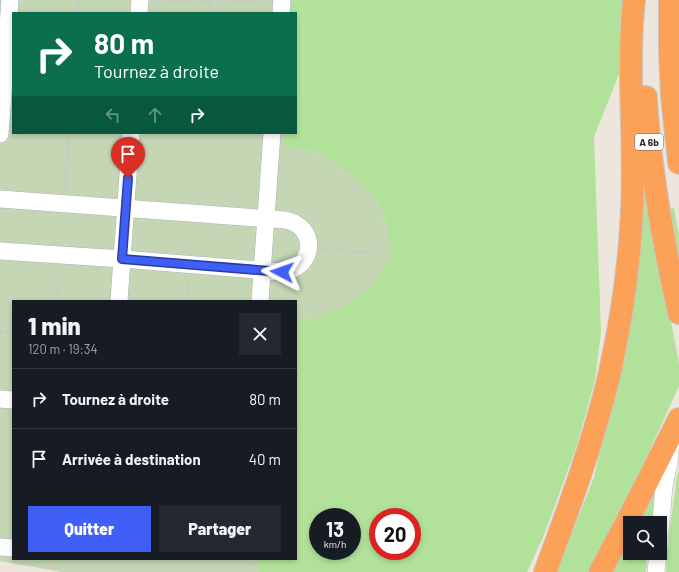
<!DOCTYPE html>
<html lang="fr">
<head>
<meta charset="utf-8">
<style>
  :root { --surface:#171b24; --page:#242831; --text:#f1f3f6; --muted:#9ea1a6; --line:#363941; --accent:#3f5ff7 }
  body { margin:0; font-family:Barlow,sans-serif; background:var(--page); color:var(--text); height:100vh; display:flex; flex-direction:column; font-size:15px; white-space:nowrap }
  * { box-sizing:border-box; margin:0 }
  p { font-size:13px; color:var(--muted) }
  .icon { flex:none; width:22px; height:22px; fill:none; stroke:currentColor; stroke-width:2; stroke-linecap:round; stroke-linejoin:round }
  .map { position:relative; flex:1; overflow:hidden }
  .side { position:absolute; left:12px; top:300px; width:285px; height:260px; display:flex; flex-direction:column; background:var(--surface); border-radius:0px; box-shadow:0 2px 6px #0003 }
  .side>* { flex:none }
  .banner { position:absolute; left:12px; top:12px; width:285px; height:122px; border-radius:0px; box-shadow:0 2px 6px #0003; background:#0b6e4f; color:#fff; overflow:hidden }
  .tools { position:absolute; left:623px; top:516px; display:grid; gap:8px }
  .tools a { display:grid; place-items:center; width:44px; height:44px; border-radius:0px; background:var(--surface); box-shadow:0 2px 6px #0003; font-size:20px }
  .speed { position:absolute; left:309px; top:508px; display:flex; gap:8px; font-size:20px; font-weight:700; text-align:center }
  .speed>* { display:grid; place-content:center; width:52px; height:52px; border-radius:50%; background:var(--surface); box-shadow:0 2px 6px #0003; line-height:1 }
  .speed small { font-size:10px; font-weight:400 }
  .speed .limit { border:6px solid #d22; background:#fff; color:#111 }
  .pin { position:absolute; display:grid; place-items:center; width:34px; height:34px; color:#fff; margin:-41px -17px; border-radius:50% 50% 50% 0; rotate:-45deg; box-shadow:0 0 4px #0007 }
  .pin .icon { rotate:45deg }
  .me { position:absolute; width:44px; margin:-22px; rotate:274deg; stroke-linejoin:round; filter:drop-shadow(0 0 3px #0008) }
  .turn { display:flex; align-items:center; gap:14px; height:84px; padding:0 16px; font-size:18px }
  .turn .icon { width:52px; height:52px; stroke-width:2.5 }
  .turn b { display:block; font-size:28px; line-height:34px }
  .lanes { display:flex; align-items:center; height:38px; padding:0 16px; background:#0003; justify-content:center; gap:20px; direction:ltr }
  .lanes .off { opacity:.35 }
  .round { display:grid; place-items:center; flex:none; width:42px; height:42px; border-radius:0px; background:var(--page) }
  .headline { display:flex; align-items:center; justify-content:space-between; height:68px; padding:0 16px }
  h1 { font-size:24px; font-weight:800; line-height:30px }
  .primary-button { display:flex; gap:8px; margin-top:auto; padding:8px 16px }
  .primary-button a { flex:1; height:46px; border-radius:0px; background:var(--accent); color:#fff; font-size:16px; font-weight:800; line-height:46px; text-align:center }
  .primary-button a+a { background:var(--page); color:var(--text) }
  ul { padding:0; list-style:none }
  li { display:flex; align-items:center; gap:12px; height:60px; padding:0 16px; border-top:1px solid var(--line) }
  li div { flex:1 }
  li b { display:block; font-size:15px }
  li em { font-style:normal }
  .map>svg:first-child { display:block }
  .green { fill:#b2e29a; fill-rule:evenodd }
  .cemetery { fill:#c4d6b4 }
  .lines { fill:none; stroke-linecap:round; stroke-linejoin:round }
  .minor-casing { stroke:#b1b3be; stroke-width:18 }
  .highway-casing { stroke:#c8c8c8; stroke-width:24 }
  .path { stroke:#c8c8c8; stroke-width:2.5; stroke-dasharray:3 2; stroke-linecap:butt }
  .minor { stroke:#fff; stroke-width:17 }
  .highway { stroke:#fca158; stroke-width:22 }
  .route-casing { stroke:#293ea1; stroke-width:10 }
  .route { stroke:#3f5ff7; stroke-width:7 }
  .labels { text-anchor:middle; stroke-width:3; stroke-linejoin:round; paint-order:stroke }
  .shield { fill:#fff; stroke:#6b6b6b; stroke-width:1 }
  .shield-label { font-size:10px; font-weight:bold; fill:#2b2b2b }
</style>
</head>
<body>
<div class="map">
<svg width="679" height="572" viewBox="0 0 679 572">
  <rect width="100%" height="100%" fill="#ece6dd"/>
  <g class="green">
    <path d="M292,0H624L621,69L594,137L601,332L595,380L577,445L544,535L527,572H260L255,559H296V322L323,315L388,226L374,196L351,175L319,153L283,146L284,133H296V13H292ZM318,517H352V551H318ZM378,517H412V551H378Z"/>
    <path d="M643,192H646L679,363V386L623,508L588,572H557L594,477L633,310Z"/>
    <path d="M674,208L679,235V258L669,209Z"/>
    <path d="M679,471V572H666L667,552L677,475Z"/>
    <path d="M655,490L657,493L651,523H638Z"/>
    <path d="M630,539V553H647L646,572H612Z"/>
  </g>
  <path class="cemetery" d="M0,0H292V13H13V133H284V146L319,153L351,175L374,196L388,226L391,257L375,283L348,305L323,315L296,322V301H13V559H255L260,572H62L0,561Z"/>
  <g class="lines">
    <defs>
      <g id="minor">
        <path d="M139,13L140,0"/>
        <path d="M281,13L282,0"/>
        <path d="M0,134L10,0"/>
        <path d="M0,199L285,220C318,226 316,268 282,272L122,259L0,251"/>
        <path d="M119,301L131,133"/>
        <path d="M260,301L272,133"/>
        <path d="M0,399L13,400"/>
        <path d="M660,532L664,486L669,462L671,441"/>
        <path d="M0,547L13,548"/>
        <path d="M656,572L658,553"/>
      </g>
      <g id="highway">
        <path d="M670,0V51L672,97L679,163"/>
        <path d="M646,97C650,170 663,242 679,313"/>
        <path d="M545,572C569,508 593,443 609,376C620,327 628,277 631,227C637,151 626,75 634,0"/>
        <path d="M600,572L635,506L679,419"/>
      </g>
    </defs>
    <use href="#minor" class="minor-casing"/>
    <use href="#highway" class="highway-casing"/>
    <g class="path">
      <path d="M153,0L203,3V0"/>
      <path d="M217,0L269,3"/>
      <path d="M77,13L78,0"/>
      <path d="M209,13L210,0"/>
      <path d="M65,190L68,133"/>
      <path d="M321,249L380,253"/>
      <path d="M57,301L59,269"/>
      <path d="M187,301L189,279"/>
      <path d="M0,331L13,332"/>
    </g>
    <use href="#minor" class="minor"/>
    <use href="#highway" class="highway"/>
  </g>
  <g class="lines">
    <defs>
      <path id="route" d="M128,178L122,259L282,272"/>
    </defs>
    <use href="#route" class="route-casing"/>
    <use href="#route" class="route"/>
  </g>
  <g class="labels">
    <rect class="shield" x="635" y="134" width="28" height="16" rx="3"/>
    <g class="shield-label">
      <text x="649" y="146">A 6b</text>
    </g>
  </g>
</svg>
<div class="tools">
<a><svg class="icon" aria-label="search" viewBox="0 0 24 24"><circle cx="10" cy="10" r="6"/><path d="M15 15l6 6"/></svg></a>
</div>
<div class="speed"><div>13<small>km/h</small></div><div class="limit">20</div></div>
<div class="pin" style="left:128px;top:178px;background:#d93025"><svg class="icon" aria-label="arrive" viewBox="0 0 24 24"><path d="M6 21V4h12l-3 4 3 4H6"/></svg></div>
<svg class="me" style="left:282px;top:272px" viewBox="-20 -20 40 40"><path d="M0-17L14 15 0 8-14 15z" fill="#3f5ff7" stroke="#fff" stroke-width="4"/></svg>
<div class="banner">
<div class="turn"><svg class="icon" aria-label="right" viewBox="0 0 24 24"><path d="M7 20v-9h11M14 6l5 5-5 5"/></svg><div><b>80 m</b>Tournez à droite</div></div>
<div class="lanes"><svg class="icon off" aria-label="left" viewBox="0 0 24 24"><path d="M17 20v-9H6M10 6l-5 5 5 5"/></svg><svg class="icon off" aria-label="ahead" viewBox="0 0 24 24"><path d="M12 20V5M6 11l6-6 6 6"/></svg><svg class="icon" aria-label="right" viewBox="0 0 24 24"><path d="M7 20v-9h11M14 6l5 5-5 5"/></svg></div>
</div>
<section class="side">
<div class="headline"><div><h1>1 min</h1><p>120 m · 19:34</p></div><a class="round"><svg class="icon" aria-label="close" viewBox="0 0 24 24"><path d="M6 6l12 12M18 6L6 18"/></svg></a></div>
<ul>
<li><svg class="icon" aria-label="right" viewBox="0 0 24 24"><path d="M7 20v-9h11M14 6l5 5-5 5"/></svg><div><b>Tournez à droite</b></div><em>80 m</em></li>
<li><svg class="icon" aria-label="arrive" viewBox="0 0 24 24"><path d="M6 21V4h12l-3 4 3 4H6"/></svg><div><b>Arrivée à destination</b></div><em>40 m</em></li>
</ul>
<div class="primary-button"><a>Quitter</a><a>Partager</a></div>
</section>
</div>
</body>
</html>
